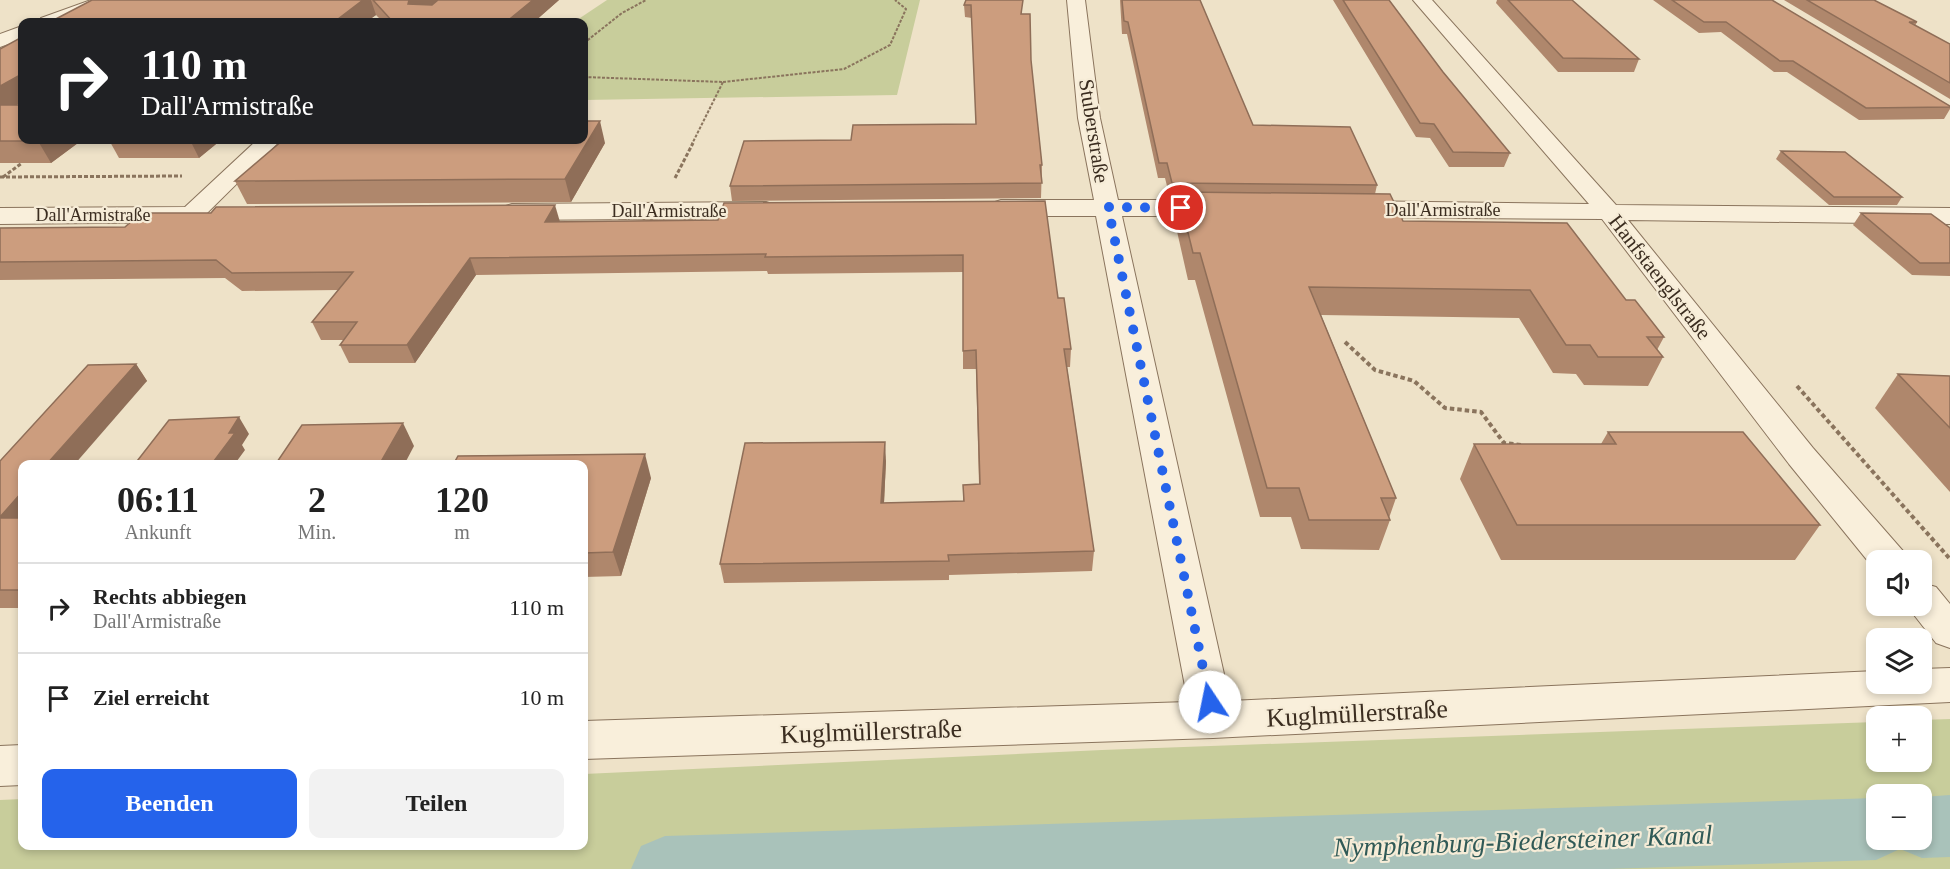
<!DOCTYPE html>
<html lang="de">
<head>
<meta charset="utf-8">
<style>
  :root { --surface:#fff; --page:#f2f2f2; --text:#222; --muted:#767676; --line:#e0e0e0; --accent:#2563eb }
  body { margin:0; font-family:"Times New Roman",serif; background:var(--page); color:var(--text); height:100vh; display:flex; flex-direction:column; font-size:22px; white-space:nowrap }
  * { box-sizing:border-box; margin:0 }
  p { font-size:20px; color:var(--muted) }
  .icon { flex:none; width:33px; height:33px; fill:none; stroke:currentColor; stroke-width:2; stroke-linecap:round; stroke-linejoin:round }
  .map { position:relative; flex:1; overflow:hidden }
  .drawer { position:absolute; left:18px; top:460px; width:570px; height:390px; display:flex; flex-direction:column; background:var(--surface); border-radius:12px; box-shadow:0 3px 9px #0003 }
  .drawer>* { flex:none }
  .hud { position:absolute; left:18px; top:18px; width:570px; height:126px; border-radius:12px; box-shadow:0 3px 9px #0003; background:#202124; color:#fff; overflow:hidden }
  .controls { position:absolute; left:1866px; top:550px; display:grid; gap:12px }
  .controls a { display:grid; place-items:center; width:66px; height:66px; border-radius:12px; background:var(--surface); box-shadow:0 3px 9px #0003; font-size:30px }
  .pin { position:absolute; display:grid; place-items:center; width:51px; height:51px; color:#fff; margin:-26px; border:3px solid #fff; border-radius:50%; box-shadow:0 2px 6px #0007 }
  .me { position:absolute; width:66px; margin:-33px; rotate:349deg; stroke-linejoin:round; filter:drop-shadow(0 0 4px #0008) }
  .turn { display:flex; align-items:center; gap:21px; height:126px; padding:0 24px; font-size:27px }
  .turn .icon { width:78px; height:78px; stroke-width:2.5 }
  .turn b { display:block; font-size:42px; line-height:51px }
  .eta { display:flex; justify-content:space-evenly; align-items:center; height:102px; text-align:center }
  .eta b { font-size:36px; font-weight:600; line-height:42px }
  .action { display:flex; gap:12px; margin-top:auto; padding:12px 24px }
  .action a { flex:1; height:69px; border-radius:12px; background:var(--accent); color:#fff; font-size:24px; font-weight:600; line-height:69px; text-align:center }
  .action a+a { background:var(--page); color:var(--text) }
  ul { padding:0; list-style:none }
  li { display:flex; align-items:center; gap:18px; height:90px; padding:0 24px; border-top:2px solid var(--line) }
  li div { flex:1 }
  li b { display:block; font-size:22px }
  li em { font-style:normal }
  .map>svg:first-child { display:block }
  .green { fill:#c8cd9b; fill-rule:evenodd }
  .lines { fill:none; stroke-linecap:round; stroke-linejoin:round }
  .canal { fill:#a9c2ba; fill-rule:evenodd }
  .minor-casing { stroke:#8a745d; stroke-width:2 }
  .path-far2 { stroke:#8a745d; stroke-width:2; stroke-dasharray:3 1.5; stroke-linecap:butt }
  .path-far1 { stroke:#8a745d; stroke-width:3; stroke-dasharray:4 2; stroke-linecap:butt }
  .path { stroke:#8a745d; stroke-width:4; stroke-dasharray:4.5 3; stroke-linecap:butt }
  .minor { fill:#f9efdb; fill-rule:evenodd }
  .wall { fill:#af876c }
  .shaded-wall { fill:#8f6e58 }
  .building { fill:#cc9d7e; stroke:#8f6e58; stroke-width:1.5 }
  .route { stroke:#2563eb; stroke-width:10; stroke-dasharray:0 18 }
  .labels { text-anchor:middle; stroke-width:4.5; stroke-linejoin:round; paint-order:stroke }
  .far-street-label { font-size:18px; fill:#3b2d20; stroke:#f6ecd7 }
  .street-label { font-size:21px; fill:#3b2d20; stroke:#f6ecd7 }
  .near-street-label { font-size:26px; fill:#3b2d20; stroke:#f6ecd7 }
  .near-water-label { font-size:27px; font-style:italic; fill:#305a57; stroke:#f6ecd7 }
</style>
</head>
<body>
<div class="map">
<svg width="1950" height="869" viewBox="0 0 1950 869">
  <rect width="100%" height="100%" fill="#eee2c8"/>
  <g class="green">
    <path d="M607,0H920L897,95L584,100V22H574Z"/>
    <path d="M1950,719V869H0V800L22,799V846H584V774L1102,750L1876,722V762H1922V720ZM1876,795H1922V840H1876Z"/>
  </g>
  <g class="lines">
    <path class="canal" d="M1950,795V857L1922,858L1900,849L1876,860L1608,869H631L641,846L665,836L1876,798V840H1922V797Z"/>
    <defs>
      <g id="minor">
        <path d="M91,0H116L113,4L64,22H39L41,18Z"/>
        <path d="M1067,0H1085L1100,118L1118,200H1219L1228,203L1232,208L1228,213L1219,216H1122L1230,701L1876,671V684H1922V669L1950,668V702L1213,738L584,759V721L1188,702L1096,216H1001L992,213L988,208L992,203L1001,200H1094L1078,118Z"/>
        <path d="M1413,0H1432L1616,205L1950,208V224L1628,220L1813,448L1903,551L1909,561H1876V571L1789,464L1602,219L1352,217L1343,214L1339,209L1343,204L1352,201L1589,204Z"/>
        <path d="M22,26V39L0,47V34Z"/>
        <path d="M257,140H281L201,219L192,222L0,224V208L185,207Z"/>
        <path d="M766,202L775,205L779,210L775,215L766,218L512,220L503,217L499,212L503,207L512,204Z"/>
        <path d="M1922,583L1936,587L1950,604V648L1936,643L1907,606H1922Z"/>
        <path d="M22,745V785L0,786V746Z"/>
      </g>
    </defs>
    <use href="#minor" class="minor-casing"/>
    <g class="path-far2">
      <path d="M584,43L622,13L646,0"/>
      <path d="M584,77L723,82L692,144"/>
      <path d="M723,82L844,69L890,45L906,9L895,0"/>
    </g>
    <g class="path-far1">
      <path d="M0,177L182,176"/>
      <path d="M3,177L22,163"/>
      <path d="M675,178L693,143"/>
    </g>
    <g class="path">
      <path d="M1345,342L1375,370L1414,381L1445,408L1481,412L1504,443L1521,445"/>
      <path d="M1797,386L1950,559"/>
    </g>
    <use href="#minor" class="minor"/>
  </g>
  <g class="wall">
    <path d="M92,0H559L534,22H383L376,15L366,22H50Z"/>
    <path d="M966,0L1022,14L1031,60L1042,165L1041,198L732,201L730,186L851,140L976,124L972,18L965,17L964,5Z"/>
    <path d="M1120,0H1200L1253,125L1377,185L1375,194L1403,221L1626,300L1664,337L1657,350L1663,357L1648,386L1584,385L1576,374L1553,373L1519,318L1321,315L1396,498L1389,518L1390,520L1379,550L1301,549L1291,517H1260L1195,280H1188L1174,218L1177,198H1170L1165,178H1158L1127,34H1122Z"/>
    <path d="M1333,0H1389L1443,72L1510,153L1504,167H1449L1430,138L1416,137Z"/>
    <path d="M1497,0H1572L1639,59L1634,72H1558L1496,3Z"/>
    <path d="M1653,0H1772L1950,106V109L1944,119L1859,120L1787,72H1774L1721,32L1699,33Z"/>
    <path d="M1784,0H1874L1917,22L1915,26L1950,44V99Z"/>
    <path d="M0,49L17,105L22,140H82L51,163H0Z"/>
    <path d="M109,140H221L199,158H119Z"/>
    <path d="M605,143L571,202L247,204L235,181Z"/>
    <path d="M1781,151L1902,197L1897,205H1829L1776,159Z"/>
    <path d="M1045,201L1058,298L1071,349L1070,367H1067L1094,551L1092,571L949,575V580L724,583L720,564L886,461L884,503L963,501V485L979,484L976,369H963V272L768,274L767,271L476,275L415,363H349L340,345L344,340H321L312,322L338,290L242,291L225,278L0,280V228L125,227L718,220Z"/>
    <path d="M1861,213L1950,228V276L1912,275L1853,225Z"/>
    <path d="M136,364L147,381L22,465V608H0V461Z"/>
    <path d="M1898,374L1950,376V492L1875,408Z"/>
    <path d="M1608,432L1820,525L1795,560H1501L1460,479L1474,444H1601Z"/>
    <path d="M584,465L651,478L621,576L584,577Z"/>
  </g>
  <g class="shaded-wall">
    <path d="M363,0H371L376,15L366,22H334Z"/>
    <path d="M409,0H443L417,16L408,4Z"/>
    <path d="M533,0H559L534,22H506Z"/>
    <path d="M22,74V102L0,115V86Z"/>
    <path d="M600,121L605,143L571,202L565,179Z"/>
    <path d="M39,140H82L51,163L38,141Z"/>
    <path d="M190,140H221L199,158Z"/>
    <path d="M555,205L560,222L550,240L545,222Z"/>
    <path d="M470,258L476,275L415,363L407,345Z"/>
    <path d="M136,364L147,381L74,465H46Z"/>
    <path d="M239,417L249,434L242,445L245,450L234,465H211L229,433Z"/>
    <path d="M403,423L414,446L404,465H379Z"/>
    <path d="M885,442L886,461L883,523L881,503Z"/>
    <path d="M645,454L651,478L621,576L613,552Z"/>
    <path d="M22,492V525L0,519V517Z"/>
  </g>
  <g class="building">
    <path d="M92,0H363L334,22H132L89,19L91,22H50Z"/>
    <path d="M373,0H409L408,4L432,5L438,0H533L506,22H393Z"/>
    <path d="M966,0H1023L1021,14H1030L1031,60L1042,165H1040L1042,183L730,186L744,141L851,140L853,125L976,124L971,5H964Z"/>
    <path d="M1122,0H1200L1253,125L1350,127L1377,185L1172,183L1167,163H1159L1128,22L1124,21Z"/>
    <path d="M1343,0H1389L1443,72L1510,153L1453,152L1434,124L1420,123Z"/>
    <path d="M1508,0H1572L1639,59L1563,58Z"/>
    <path d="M1672,0H1772L1950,106V107L1866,108L1793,61H1780L1726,22H1704Z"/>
    <path d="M1807,0H1874L1917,22H1909L1950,44V83Z"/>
    <path d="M22,37V74L0,86V49Z"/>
    <path d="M0,105H22V140H39L38,141H0Z"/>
    <path d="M584,121H600L565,179L235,181L283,140H584Z"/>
    <path d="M1781,151L1845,152L1902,197H1834Z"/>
    <path d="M1178,192L1390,194L1403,221L1567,223L1626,300H1635L1664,337H1647L1663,357H1598L1590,345H1566L1530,290L1309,287L1396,498H1381L1390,520H1309L1299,488H1267L1200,253H1193Z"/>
    <path d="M1045,201L1058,298H1064L1071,349H1064L1094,551L948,555L949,561L720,564L745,443L885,442L881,503L964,501L963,485L980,484L976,350L963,351V255L765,257L766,254L470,258L407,345H340L357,322H312L353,272L232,273L216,260L0,262V228L125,227L141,213H211L216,207L555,205L545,222L718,220L724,203Z"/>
    <path d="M1861,213L1931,214L1950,228V263H1920Z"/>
    <path d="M136,364L46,465H22V492L0,517V461L88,365Z"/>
    <path d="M1898,374L1950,376V428Z"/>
    <path d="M239,417L229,433H235L211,465H134L169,420Z"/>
    <path d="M403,423L379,465H275L302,425Z"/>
    <path d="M1608,432H1743L1820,525H1517L1474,444H1616Z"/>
    <path d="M645,454L613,552L584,553V465H453L458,456Z"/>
    <rect x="0" y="518" width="22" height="72"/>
  </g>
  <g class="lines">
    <path class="route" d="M1181,208L1108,207L1210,702"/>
  </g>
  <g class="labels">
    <g class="far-street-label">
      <text x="1443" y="216">Dall'Armistraße</text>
      <text x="669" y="217">Dall'Armistraße</text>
      <text x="93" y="221">Dall'Armistraße</text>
    </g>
    <g class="street-label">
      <text transform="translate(1094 131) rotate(81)" y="7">Stuberstraße</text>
      <text transform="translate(1660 277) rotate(52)" y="7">Hanfstaenglstraße</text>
    </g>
    <g class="near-street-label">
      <text transform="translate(1357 713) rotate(-3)" y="9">Kuglmüllerstraße</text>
      <text transform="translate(871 731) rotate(-2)" y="9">Kuglmüllerstraße</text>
    </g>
    <g class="near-water-label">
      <text transform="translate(1523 841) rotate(-2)" y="9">Nymphenburg-Biedersteiner Kanal</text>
    </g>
  </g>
</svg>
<div class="controls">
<a><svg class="icon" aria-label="sound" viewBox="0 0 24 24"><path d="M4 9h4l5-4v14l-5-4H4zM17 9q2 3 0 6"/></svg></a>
<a><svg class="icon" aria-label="layers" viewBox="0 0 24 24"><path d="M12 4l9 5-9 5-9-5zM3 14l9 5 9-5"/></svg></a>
<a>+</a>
<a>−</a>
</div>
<div class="pin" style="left:1181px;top:208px;background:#d93025"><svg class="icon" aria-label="arrive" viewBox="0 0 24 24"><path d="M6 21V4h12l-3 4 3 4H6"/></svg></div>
<svg class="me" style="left:1210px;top:702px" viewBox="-20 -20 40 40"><circle r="19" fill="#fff"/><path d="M0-13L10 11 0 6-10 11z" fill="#2563eb"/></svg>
<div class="hud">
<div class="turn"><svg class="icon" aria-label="right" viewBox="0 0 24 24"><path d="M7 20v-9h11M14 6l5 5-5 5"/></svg><div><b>110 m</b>Dall'Armistraße</div></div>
</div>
<section class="drawer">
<div class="eta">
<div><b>06:11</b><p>Ankunft</p></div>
<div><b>2</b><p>Min.</p></div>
<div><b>120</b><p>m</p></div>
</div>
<ul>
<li><svg class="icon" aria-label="right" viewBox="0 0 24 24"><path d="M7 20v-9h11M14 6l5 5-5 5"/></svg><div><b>Rechts abbiegen</b><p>Dall'Armistraße</p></div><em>110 m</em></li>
<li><svg class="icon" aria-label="arrive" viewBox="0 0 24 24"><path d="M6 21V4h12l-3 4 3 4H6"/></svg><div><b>Ziel erreicht</b></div><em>10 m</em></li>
</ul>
<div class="action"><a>Beenden</a><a>Teilen</a></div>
</section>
</div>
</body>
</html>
